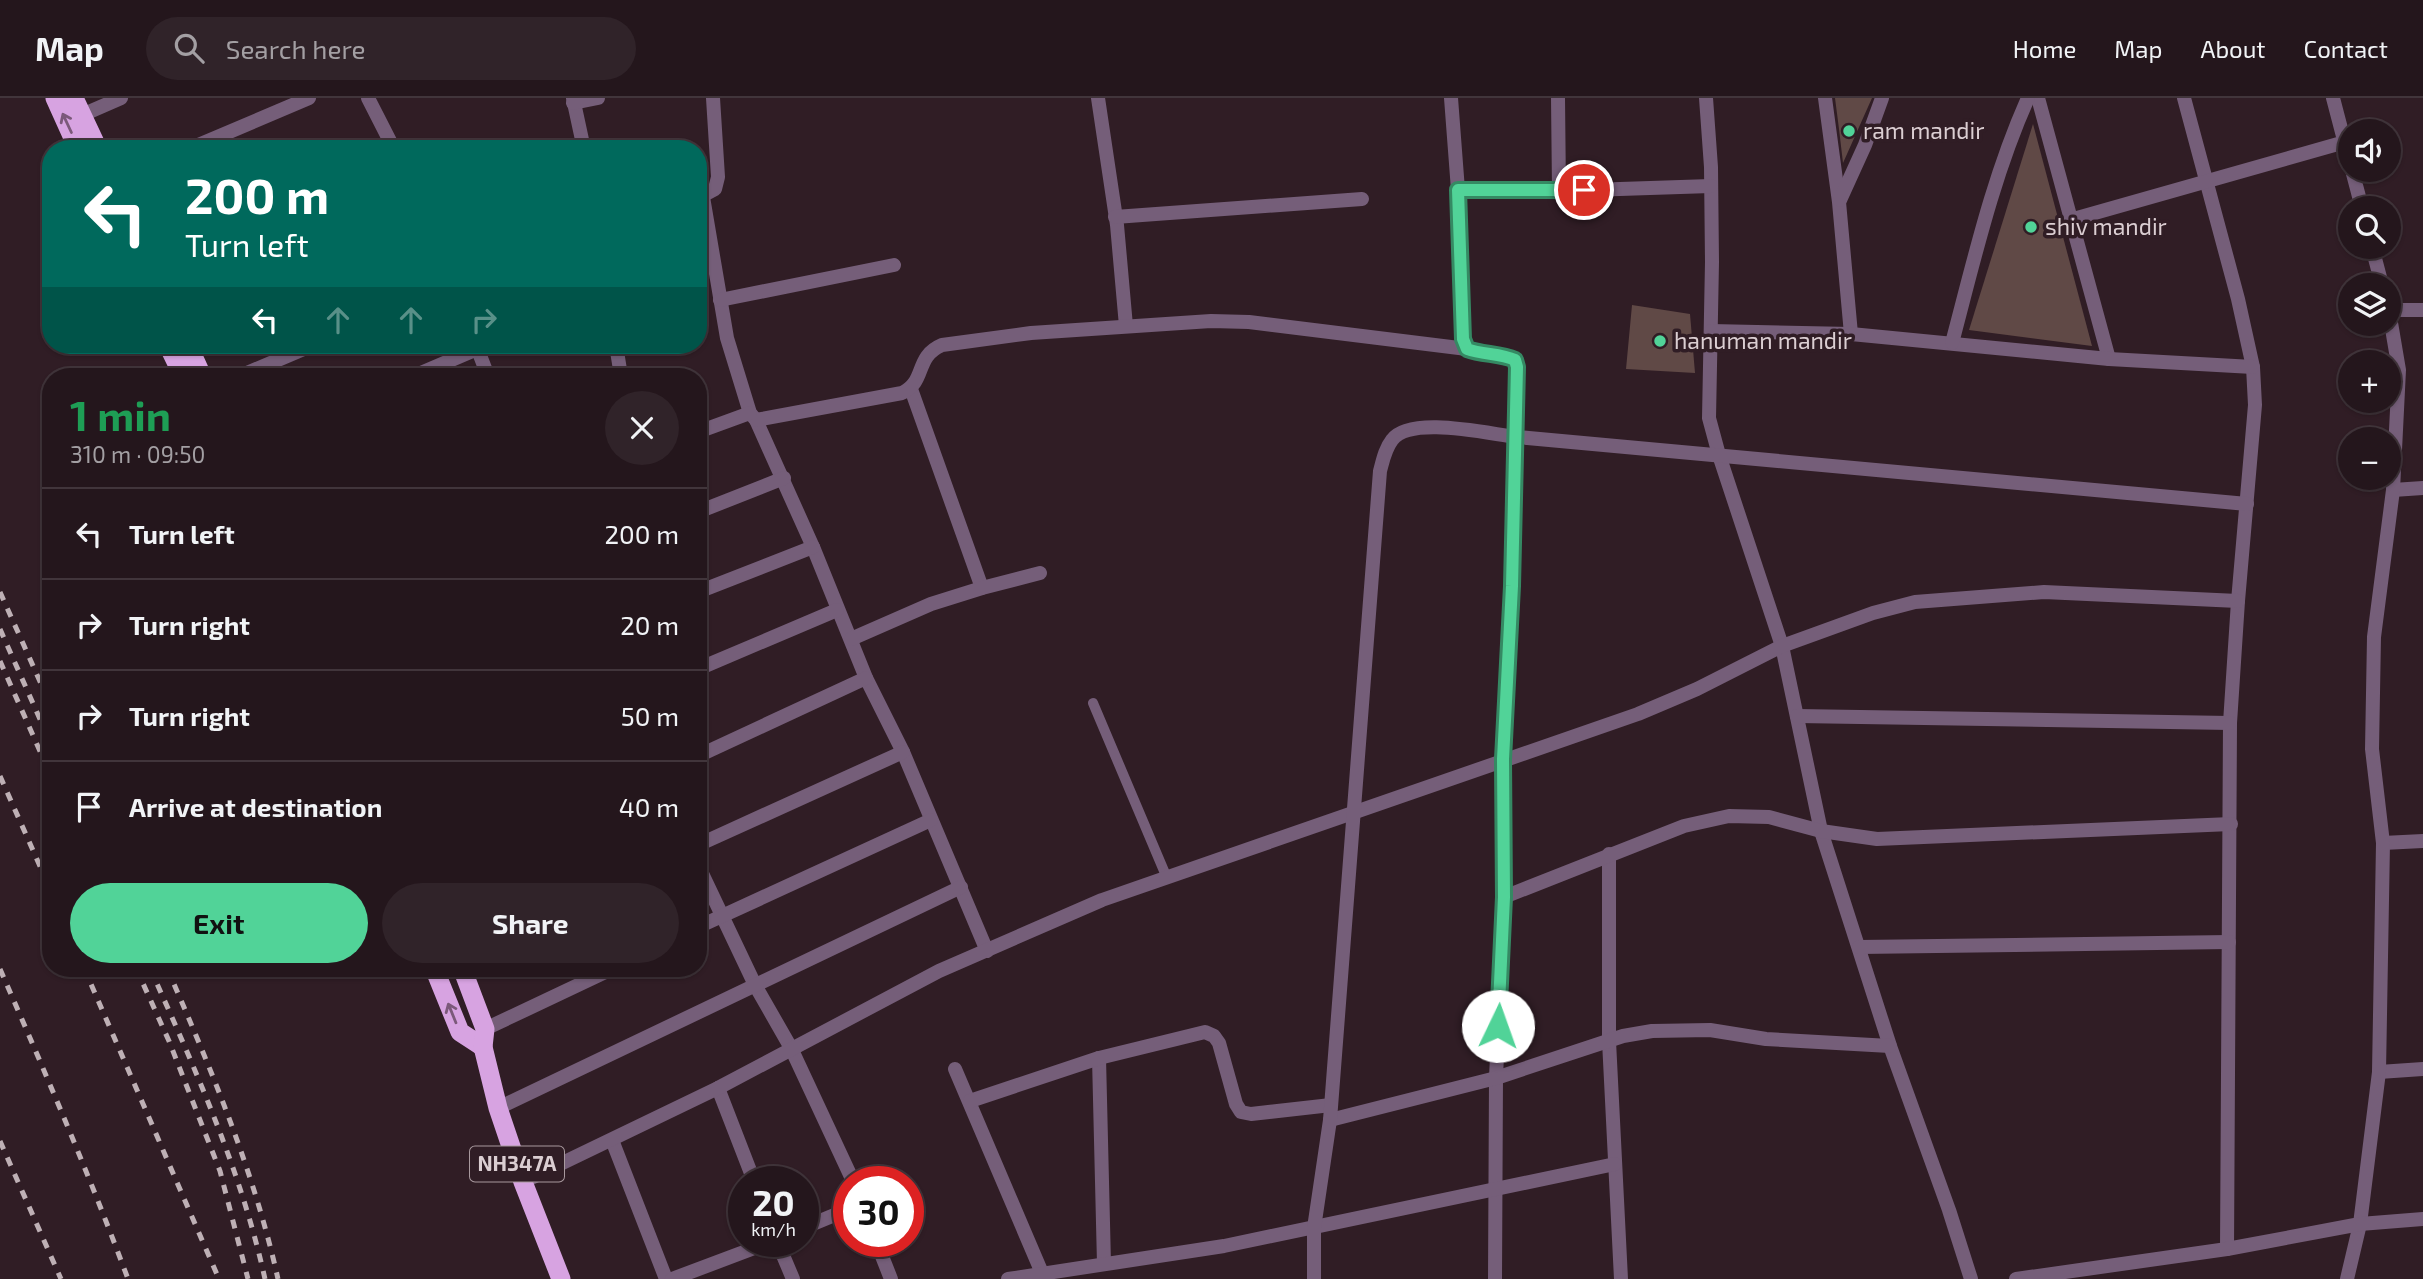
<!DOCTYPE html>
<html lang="en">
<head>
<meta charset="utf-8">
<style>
  :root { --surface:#24161c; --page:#302329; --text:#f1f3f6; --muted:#a39fa3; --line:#41353b; --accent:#51d398 }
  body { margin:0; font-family:"Exo 2",sans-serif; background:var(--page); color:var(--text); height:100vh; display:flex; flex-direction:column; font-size:26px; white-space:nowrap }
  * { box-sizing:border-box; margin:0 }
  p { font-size:23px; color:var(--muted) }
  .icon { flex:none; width:38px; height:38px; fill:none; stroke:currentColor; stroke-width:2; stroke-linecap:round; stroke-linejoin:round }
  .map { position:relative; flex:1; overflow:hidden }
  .details { position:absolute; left:42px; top:270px; width:665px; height:609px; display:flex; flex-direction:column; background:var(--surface); border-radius:28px; box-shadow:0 2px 5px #0004,0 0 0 2px var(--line) }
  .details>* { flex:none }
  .guide { position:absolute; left:42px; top:42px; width:665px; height:214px; border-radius:28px; box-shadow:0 2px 5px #0004,0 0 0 2px var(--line); background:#00695c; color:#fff; overflow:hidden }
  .fabs { position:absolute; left:2338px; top:21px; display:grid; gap:14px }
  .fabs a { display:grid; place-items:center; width:63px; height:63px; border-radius:50%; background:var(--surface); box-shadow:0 2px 5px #0004,0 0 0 2px var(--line); font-size:35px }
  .speed { position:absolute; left:728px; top:1068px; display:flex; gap:14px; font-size:35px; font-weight:700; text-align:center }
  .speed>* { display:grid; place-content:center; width:91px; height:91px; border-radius:50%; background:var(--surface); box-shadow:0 2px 5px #0004,0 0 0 2px var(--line); line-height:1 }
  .speed small { font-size:18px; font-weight:400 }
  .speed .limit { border:10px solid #d22; background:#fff; color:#111 }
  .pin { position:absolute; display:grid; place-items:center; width:60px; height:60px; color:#fff; margin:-30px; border:4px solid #fff; border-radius:50%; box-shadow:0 2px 7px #0007 }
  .me { position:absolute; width:77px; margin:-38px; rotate:3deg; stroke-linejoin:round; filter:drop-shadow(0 0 5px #0008) }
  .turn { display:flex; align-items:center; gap:24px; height:147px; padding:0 28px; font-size:32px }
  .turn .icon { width:91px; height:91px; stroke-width:2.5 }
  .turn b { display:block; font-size:49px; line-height:60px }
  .lanes { display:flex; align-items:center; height:66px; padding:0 28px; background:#0003; justify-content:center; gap:35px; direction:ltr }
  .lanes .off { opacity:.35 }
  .round { display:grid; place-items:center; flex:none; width:74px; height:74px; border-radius:37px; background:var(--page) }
  .summary { display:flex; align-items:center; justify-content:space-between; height:119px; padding:0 28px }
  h1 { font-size:42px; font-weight:700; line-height:52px; color:#1e9e55 }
  .button { display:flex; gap:14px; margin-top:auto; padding:14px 28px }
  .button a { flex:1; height:80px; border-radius:42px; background:var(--accent); color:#111; font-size:28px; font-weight:700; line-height:80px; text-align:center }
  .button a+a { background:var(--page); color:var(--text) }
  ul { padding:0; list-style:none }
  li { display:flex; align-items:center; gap:21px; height:91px; padding:0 28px; border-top:2px solid var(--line) }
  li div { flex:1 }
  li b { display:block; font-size:26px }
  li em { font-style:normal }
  header { display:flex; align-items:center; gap:42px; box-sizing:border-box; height:98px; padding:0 35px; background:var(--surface); border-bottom:2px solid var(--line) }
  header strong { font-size:33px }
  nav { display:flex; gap:38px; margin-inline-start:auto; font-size:24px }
  .search { width:490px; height:63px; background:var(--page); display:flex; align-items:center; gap:18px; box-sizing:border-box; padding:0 24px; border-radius:38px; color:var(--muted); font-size:26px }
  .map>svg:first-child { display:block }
  .building { fill:#604946 }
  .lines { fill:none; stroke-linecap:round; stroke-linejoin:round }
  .service { stroke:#755e79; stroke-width:10 }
  .minor { stroke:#755e79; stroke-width:14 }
  .tertiary { stroke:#755e79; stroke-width:14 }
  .trunk { stroke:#d7a3e1; stroke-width:19 }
  .rail { stroke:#beb0b5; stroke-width:5; stroke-dasharray:9 9; stroke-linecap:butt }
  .oneway { stroke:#7b597a }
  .route-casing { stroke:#358963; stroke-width:18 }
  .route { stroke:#51d398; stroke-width:12 }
  .poi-dot { fill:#51d398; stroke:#301d25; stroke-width:2.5 }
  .labels { text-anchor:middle; stroke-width:7; stroke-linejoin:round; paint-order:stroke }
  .shield { fill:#301d25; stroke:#a8999e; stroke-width:2 }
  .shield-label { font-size:21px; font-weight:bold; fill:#dbced2 }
  .poi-label { font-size:23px; fill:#dbced2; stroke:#301d25; text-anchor:start }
</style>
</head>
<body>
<header>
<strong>Map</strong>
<div class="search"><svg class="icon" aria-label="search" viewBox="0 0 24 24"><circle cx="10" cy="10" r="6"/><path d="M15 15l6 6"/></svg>Search here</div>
<nav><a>Home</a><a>Map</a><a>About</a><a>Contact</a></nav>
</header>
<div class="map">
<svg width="2423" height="1181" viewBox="0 0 2423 1181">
  <rect width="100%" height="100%" fill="#301d25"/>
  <g class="building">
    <path d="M1835,0H1872L1843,65L1839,31Z"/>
    <path d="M2033,26L2092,248L1969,232Z"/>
    <path d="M1632,207L1690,216L1695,275L1626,271Z"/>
  </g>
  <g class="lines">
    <path class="service" d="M1093,605L1167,780"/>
    <g class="minor">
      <path d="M368,0L394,51"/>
      <path d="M573,0L584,51"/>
      <path d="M1098,0L1117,127L1126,228"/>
      <path d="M1451,0L1458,92L1463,241L1467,251C1483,257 1500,255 1515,262L1517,269L1512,488L1503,661L1504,799L1496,980L1495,1181"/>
      <path d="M1558,0L1559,93"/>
      <path d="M1706,0L1711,69L1712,164L1709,320L1719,357L1782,548L1821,733L1890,948L1949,1112L1971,1181"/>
      <path d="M1825,0L1839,104L1851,236"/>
      <path d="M2038,0L2109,261"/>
      <path d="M2184,0L2238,201L2253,269L2255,307L2238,503L2230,625L2227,1151"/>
      <path d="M2333,0L2350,65"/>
      <path d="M573,5L598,0"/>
      <path d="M82,17L121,0"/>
      <path d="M189,51L309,0"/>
      <path d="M2352,72L2362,110"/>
      <path d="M1458,92L1559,93L1711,88"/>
      <path d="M703,99L727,240L750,315L756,322L813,449L866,580L903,654L987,853"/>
      <path d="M698,100L715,91L718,79L713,0"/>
      <path d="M1840,102L1865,47L1882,0"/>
      <path d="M1115,119L1362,101"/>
      <path d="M2070,122L2345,44"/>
      <path d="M2372,149L2382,187"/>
      <path d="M720,202L894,167"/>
      <path d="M2389,212H2423"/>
      <path d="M1711,233L1851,236L2109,261L2253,269"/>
      <path d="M1952,245C1974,162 1993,78 2028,0"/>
      <path d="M476,247L488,278"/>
      <path d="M616,247L621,278"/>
      <path d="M240,278L313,247"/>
      <path d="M414,278L477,251"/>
      <path d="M911,291L982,490"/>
      <path d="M756,322L902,295C927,283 914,259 942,247L1031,235L1211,223L1249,224L1467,251"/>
      <path d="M698,334L750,315"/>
      <path d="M2393,392L2423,390"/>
      <path d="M698,414L784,380"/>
      <path d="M698,494L813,449"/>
      <path d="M851,541L931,506L982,490L1040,475"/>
      <path d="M698,571L837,512"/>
      <path d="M1797,618L2230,625"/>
      <path d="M698,658L866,580"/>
      <path d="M2383,745L2423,743"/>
      <path d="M698,747L903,654"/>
      <path d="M1609,756V943L1621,1181"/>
      <path d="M698,767L755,887L791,950L853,1083"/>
      <path d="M1504,799L1684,728L1729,718L1769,719L1821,733L1877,741L2231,726"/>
      <path d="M698,829L931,722"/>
      <path d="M1859,849L2229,844"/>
      <path d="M485,931L614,870"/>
      <path d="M1099,960L1104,1166"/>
      <path d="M955,971L1042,1175"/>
      <path d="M2379,974L2423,971"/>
      <path d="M718,990L754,1083"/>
      <path d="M970,1003L1099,960L1205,934L1214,938L1219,945L1236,1006L1241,1014L1251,1016L1331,1007"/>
      <path d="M498,1010L961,789"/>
      <path d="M1330,1022L1496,980L1623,938L1652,933L1710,932L1766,941L1890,948"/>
      <path d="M612,1042L666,1181"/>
      <path d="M523,1084L718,990L939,873L1102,802L1638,616L1697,591L1782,548L1873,515L1915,504L2044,494L2238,503"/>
      <path d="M803,1130L849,1111"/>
      <path d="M777,1143L793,1181"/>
      <path d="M876,1143L891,1181"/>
      <path d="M672,1181L773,1143"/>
      <path d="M1008,1181L1224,1148L1615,1066"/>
      <path d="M1314,1181V1130L1330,1022L1380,373C1383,362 1385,351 1392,342C1410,317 1489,336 1517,339L2247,406"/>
      <path d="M2347,1181L2360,1126L2379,974L2383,745L2372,651L2374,539L2393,392L2399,272L2389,213"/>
    </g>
    <path class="tertiary" d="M2016,1181L2227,1151L2360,1126L2423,1121"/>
    <g class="trunk">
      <path d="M55,0L78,51"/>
      <path d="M74,0L98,51"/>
      <path d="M168,247L183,278"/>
      <path d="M188,247L202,278"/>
      <path d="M434,870L460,934L483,949"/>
      <path d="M462,870L485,931L483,949L498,1010L523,1084L561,1181"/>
    </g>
    <g class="rail">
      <path d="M0,494L51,608"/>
      <path d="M0,531L51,646"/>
      <path d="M0,563L51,678"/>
      <path d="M0,678L51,793"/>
      <path d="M84,870L219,1181"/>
      <path d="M136,870L169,943L220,1073L248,1181"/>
      <path d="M150,870C195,971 241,1072 265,1181"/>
      <path d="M167,870C211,971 254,1073 278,1181"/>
      <path d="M0,871C45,974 89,1076 128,1181"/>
      <path d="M0,1043L61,1181"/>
    </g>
  </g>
  <defs><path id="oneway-shaft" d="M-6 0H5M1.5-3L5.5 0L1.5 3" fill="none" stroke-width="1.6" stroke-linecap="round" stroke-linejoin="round" transform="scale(1.75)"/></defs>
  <g class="oneway">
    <use href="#oneway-shaft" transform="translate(67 25) rotate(-115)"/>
    <use href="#oneway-shaft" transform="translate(452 915) rotate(-112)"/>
  </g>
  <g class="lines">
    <defs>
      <path id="route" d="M1498,928L1504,799L1503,661L1512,488L1517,269L1515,262C1500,255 1483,257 1467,251L1463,241L1458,92H1584"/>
    </defs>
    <use href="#route" class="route-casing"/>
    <use href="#route" class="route"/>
  </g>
  <g class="poi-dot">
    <circle cx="1849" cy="33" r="7"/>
    <circle cx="2031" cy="129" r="7"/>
    <circle cx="1660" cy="243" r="7"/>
  </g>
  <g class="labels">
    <rect class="shield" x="470" y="1048.5" width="94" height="35" rx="5"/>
    <g class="shield-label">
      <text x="517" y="1073">NH347A</text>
    </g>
    <g class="poi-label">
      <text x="1863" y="41">ram mandir</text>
      <text x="2045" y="137">shiv mandir</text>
      <text x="1674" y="251">hanuman mandir</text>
    </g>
  </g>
</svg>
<div class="fabs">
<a><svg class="icon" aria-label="sound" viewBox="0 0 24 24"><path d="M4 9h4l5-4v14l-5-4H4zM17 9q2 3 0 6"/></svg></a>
<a><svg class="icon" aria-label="search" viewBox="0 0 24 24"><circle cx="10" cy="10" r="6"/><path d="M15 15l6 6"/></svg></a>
<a><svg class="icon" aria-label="layers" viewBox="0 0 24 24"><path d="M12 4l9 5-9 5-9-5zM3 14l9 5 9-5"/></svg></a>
<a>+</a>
<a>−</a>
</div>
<div class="speed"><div>20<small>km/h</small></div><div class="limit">30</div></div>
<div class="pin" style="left:1584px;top:92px;background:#d93025"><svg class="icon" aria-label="arrive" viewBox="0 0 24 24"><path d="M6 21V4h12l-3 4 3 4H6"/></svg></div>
<svg class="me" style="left:1498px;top:928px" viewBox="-20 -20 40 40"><circle r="19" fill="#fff"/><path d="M0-13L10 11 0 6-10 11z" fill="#51d398"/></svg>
<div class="guide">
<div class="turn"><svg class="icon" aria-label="left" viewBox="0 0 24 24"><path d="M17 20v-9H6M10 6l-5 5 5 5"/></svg><div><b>200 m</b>Turn left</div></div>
<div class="lanes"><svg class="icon" aria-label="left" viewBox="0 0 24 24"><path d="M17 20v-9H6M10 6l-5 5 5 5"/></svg><svg class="icon off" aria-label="ahead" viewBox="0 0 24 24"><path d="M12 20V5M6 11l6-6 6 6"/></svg><svg class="icon off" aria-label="ahead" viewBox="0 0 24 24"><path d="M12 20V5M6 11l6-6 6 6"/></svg><svg class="icon off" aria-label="right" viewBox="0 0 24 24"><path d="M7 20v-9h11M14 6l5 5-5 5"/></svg></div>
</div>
<section class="details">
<div class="summary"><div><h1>1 min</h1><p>310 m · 09:50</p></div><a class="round"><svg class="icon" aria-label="close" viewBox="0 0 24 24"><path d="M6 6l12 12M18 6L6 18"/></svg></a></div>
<ul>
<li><svg class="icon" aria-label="left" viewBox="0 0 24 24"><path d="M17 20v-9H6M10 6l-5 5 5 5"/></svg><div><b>Turn left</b></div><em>200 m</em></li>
<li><svg class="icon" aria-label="right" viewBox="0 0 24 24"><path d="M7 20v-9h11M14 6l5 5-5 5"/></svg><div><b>Turn right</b></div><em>20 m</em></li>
<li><svg class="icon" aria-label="right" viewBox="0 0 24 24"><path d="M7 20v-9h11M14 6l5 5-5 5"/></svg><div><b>Turn right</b></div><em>50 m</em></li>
<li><svg class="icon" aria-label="arrive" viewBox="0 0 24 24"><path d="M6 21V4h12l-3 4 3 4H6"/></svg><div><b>Arrive at destination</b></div><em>40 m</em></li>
</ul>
<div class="button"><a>Exit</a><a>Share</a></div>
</section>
</div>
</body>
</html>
